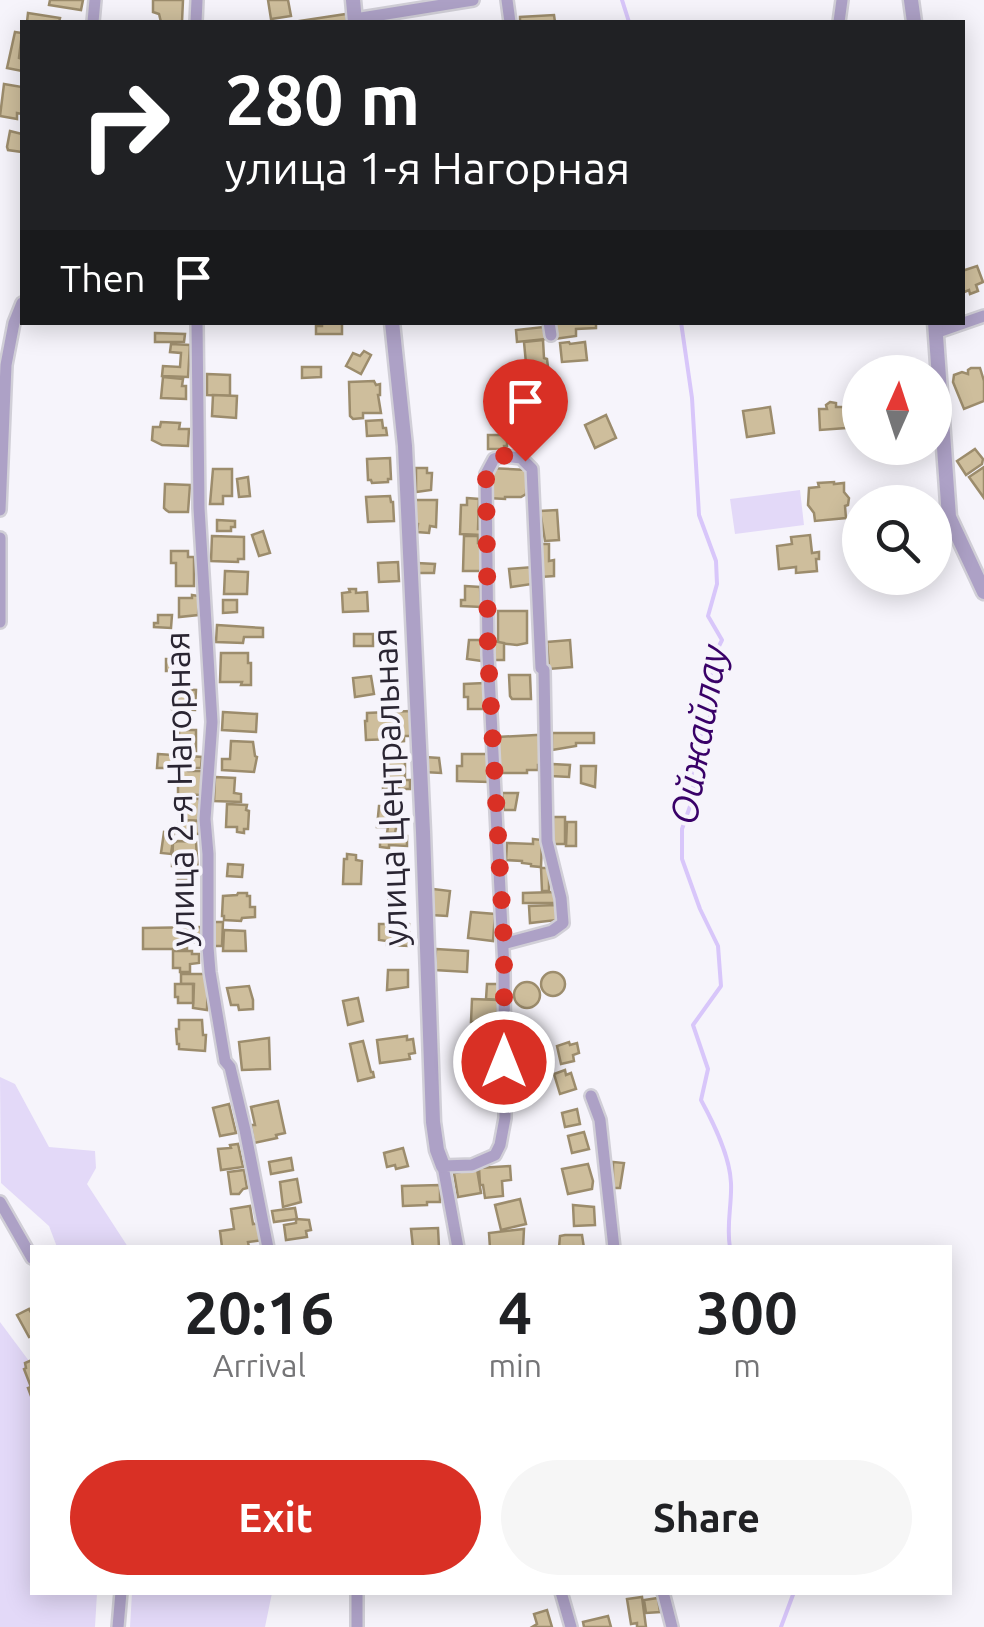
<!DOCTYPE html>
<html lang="en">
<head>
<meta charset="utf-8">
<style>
  :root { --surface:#fff; --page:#f6f6f6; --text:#202124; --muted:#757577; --accent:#d93025 }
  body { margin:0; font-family:Ubuntu,sans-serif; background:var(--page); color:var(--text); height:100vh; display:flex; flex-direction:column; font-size:38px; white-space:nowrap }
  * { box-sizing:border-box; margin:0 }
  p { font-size:32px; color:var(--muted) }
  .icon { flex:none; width:55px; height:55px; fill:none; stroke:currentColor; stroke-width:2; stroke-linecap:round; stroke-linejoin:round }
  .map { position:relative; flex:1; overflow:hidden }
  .side { position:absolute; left:30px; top:1245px; width:922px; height:350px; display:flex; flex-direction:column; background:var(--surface); border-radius:0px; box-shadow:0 5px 25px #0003 }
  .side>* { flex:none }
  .banner { position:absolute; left:20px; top:20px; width:945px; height:305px; border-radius:0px; box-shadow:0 5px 25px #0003; background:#202124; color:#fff; overflow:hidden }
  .needle { width:65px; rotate:3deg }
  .controls { position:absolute; left:842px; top:355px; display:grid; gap:20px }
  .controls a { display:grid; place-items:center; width:110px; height:110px; border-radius:50%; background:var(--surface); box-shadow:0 5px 25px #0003; font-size:50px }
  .pin { position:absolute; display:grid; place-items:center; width:85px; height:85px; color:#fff; margin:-102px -42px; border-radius:50% 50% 50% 0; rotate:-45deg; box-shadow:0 0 10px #0007 }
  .pin .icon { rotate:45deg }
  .me { position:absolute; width:110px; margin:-55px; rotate:0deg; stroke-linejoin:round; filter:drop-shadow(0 0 8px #0008) }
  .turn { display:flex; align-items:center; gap:35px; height:210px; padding:0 40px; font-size:45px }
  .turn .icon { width:130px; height:130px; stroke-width:2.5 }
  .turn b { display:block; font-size:70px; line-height:85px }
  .then { display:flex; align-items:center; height:95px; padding:0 40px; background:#0003; gap:20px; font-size:38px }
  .eta { display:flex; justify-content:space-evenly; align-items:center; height:170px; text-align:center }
  .eta b { font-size:60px; font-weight:700; line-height:70px }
  .button { display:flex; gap:20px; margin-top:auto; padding:20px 40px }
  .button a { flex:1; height:115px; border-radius:60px; background:var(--accent); color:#fff; font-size:40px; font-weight:700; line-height:115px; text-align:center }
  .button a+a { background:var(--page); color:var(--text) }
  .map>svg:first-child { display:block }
  .green { fill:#e3d9f8 }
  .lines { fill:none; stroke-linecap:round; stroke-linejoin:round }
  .stream { stroke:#d8c6fa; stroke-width:4 }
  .building { fill:#cebe9c; stroke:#9c8c6c; stroke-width:2.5 }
  .minor-casing { stroke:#d1cfd7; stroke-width:16 }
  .tertiary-casing { stroke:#d1cfd7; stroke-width:19 }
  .minor { stroke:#ada1c6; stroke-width:11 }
  .tertiary { stroke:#ada1c6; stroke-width:14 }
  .route { stroke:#d93025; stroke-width:18; stroke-dasharray:0 32.4 }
  .labels { text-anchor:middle; stroke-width:8; stroke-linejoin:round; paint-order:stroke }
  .street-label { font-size:35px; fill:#2a2532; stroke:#f6f4fb }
  .water-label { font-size:38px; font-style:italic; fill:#390168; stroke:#f6f4fb }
</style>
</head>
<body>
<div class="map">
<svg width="984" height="1627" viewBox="0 0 984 1627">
  <rect width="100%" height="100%" fill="#f6f4fb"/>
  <g class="green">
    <path d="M800,490L804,525L735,534L730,499Z"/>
    <path d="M0,1077L15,1084L49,1147L95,1151L96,1168L87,1184L128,1247H57L49,1226L1,1183Z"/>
    <path d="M0,1322L32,1365V1592L97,1593L95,1627H0Z"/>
    <path d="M132,1593V1592L272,1593L265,1627H130Z"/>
  </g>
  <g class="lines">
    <g class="stream">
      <path d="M622,0L629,22"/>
      <path d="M681,322L692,398L699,515L716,561L717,584L708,616L722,640L711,662L710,717L690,755L694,795L682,829V859L700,909L718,946L721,986L693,1025L708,1069L701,1100C714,1124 730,1156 731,1183C732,1205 726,1225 730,1248"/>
      <path d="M781,1627L794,1592"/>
    </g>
  </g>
  <g class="building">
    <path d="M50,0H83L81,10L49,5Z"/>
    <path d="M153,0H183L182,22H161L159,14L153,12Z"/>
    <path d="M268,0H288L291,16L271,19Z"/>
    <path d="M28,13L60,18L59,22H27Z"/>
    <path d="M346,14L347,22H293Z"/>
    <path d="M554,15L555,22H520V17Z"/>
    <path d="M15,32L22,33L19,58L22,59V71L7,68Z"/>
    <path d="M4,84L22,87V114L17,113V119L0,116Z"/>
    <path d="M10,131L22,134V152L8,150L7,147Z"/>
    <path d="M977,266L983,282L976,285L978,291L970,294L969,290L962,293V271Z"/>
    <path d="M322,322H342V334H316V326H322Z"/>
    <path d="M596,322V328L576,329V336L554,339L553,323Z"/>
    <path d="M543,327L546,339L517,342L516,330Z"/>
    <path d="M155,333L185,334L184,342H155Z"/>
    <path d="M543,340L544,358L547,359L548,367L542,373L527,374L524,342Z"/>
    <path d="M569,342L570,344L585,342L587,360L562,362L560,343Z"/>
    <path d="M171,344L190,345L188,377L162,376L163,366L180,367L181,353L170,352Z"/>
    <path d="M364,351L371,355L361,374L346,366L353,353L360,356Z"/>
    <path d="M302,367H321V377L302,378Z"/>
    <path d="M971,368H980L984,381V401L964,409L953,382L954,375L962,372L968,374V370Z"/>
    <path d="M207,374L230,375V396L207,395Z"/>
    <path d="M163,377L183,379L182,386H186V399L161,398Z"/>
    <path d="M374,381L376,385L380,384V395H378L381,413H363V418L353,419L350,416L349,382Z"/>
    <path d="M213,395L237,396L236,418L212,416Z"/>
    <path d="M830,402L836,403V407H844L846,428L820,430L819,409H827L826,405Z"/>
    <path d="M770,407L774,433L747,437L743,411Z"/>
    <path d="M606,415L616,438L595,448L585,425Z"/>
    <path d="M382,420L383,428H386L387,435L367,436L366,421Z"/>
    <path d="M161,422L180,423L179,429H189L188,446L162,445L152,440L153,427H160Z"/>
    <path d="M488,435H507V446H504V449H488Z"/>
    <path d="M975,449L983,459L982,464L966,475L957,461Z"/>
    <path d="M390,458L391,479H388V482L372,483L371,480H368L367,459Z"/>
    <path d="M984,467V498L969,477Z"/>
    <path d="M416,468H427V473H432L431,490L416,492Z"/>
    <path d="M489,468L527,470L526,494L521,497H505V499L488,498Z"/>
    <path d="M213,469H232V496H223V504H210Z"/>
    <path d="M248,477L250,496L239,497L237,479Z"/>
    <path d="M834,482V484L844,483V492L849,498L848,505L845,506L846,518L815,521L814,513L808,505L809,488L819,487L818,483Z"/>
    <path d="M165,484L190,485L188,512H169L166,510L164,508Z"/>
    <path d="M390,496L391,502H393L394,521L368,522L366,497Z"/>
    <path d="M467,498L479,499L478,529H482V535L460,534L461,505H467Z"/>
    <path d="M414,500H437L436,527L430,526L429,533L417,532L418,524L414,523Z"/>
    <path d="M557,510L559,540L545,541L540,511Z"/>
    <path d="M217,520L235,521V527H231V531H217Z"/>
    <path d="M263,531L270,553L259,556L252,535Z"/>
    <path d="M810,535L812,553L819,552V559H816L817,571L796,573V567L779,569L777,546L792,544L791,537Z"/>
    <path d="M212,536L244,537V559H238V562L211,561Z"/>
    <path d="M464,536H478V543H484L483,571H463Z"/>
    <path d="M540,544H549V561L554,560V576L541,577Z"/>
    <path d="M171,551H188V557H194V586H176V563H171Z"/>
    <path d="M398,562L399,581L379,582L378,563Z"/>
    <path d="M417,563L435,564L434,573H417Z"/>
    <path d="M533,567L532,584L511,587L509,569Z"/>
    <path d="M225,571L248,572L247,594H224Z"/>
    <path d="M465,586L480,587L481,607L461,606V600H465Z"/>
    <path d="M349,589H356V593L367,592L368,611L343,612L342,593L350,592Z"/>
    <path d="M192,595L199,596L198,615L179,617V598H192Z"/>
    <path d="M223,600H237V612L223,613Z"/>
    <path d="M498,611H527V643L517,645L498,643Z"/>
    <path d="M158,615H172L171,628L154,627V623H158Z"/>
    <path d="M217,625L263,628V637H244L243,643L216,642Z"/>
    <rect x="354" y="634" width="19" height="12"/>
    <path d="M469,640H482V661L467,659Z"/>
    <path d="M570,640L572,667L549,669L547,642Z"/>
    <path d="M493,641L504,643V660H494Z"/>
    <path d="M221,653H248V663H251V685H241L242,682H220Z"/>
    <path d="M166,659L189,660V674H170V671H166Z"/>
    <path d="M509,675H530L531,699H512L510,696Z"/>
    <path d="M371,676L374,694L355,697L353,678Z"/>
    <path d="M484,683L487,709H468V697H464V684Z"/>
    <path d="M179,689L196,690L195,710L172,709L173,692H179Z"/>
    <path d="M410,711L413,736H404V741L394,742V739L366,740L365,721H367V713Z"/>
    <path d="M223,712L257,714L256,732L222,730Z"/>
    <path d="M179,730H196V751L175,750V734H179Z"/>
    <path d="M552,733H594V743H576V746L552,750Z"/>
    <path d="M536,735H543V765H538V770H527V773H498V737Z"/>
    <path d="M231,741L253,742L255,756L257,757L254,772L222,770V759H230Z"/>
    <path d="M158,754L202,757L201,768H157Z"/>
    <path d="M462,754H488L489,782L457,781V766H462Z"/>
    <path d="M425,757L439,758L441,773L424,772Z"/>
    <path d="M387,759L405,761V780H410V789H399V786L388,785V789H383V774H387V767H384Z"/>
    <path d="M552,764L570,765L569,777L551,776Z"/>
    <path d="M581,766H596L595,787L581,783Z"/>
    <path d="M183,768L188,771H202L201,795L178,794V772Z"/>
    <path d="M215,777L235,778L234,793L241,794V802L214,801Z"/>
    <path d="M502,793H518L515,810H504Z"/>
    <path d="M179,798L200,799L199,821L179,820Z"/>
    <path d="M227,804L247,805L246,810L249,811L248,829H244V833L237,832V827H226Z"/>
    <path d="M379,806L402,808L401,829L396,828L395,833H387L388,827H377Z"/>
    <rect x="553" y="817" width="12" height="27"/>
    <path d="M179,820L200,821V834L178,833Z"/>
    <path d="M567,822H576V846H566Z"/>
    <path d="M164,832L174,834L171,854L161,853Z"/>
    <path d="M388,834L407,836V846L389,845V848L380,847V839L388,840Z"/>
    <path d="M533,839L542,840L541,867L531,866V864L522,863V861L506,860L507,843L533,844Z"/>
    <path d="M178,841L196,842L198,874L177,873L178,866H172L173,843Z"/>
    <path d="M347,854L356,855V860L362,861L361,884H343L344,859H347Z"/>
    <path d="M228,864L243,865L242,877L227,876Z"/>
    <path d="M541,868H549V891H542Z"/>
    <rect x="178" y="879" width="17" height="15"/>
    <path d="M433,889L450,891L447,916L431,915Z"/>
    <path d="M389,892H398L397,910H388Z"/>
    <path d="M555,892V903H523V893Z"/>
    <path d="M238,893H247V896H250V907H255V917L242,918L241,921L224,920V916H222L223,896L237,895Z"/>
    <path d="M556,905L557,920L530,923L529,906Z"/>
    <path d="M471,912L495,914L493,941L468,938Z"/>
    <path d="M214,922H223L222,946H213Z"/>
    <path d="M397,922L409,924V946L387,945V941L379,940V924H397Z"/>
    <path d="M203,927V942H187V949H143V928Z"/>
    <path d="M224,930L245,931L246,951H223Z"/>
    <path d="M436,949L468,951L467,972L435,970Z"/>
    <path d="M173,951H192V954H199V963L190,964V972H180V968H173Z"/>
    <path d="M388,970H408V987L387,990Z"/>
    <circle cx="553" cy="984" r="12"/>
    <path d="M181,974H208L207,1010L193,1008L194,984H181Z"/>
    <circle cx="527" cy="995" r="13"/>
    <path d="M175,984H193V1003H178V997H175Z"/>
    <path d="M487,984H500L499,1000L486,999Z"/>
    <path d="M249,986L253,1000V1009L239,1010L238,1005H231L227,988Z"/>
    <path d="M358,998L363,1021L348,1025L343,1001Z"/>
    <path d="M472,999L498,1000L497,1023L478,1025V1022H471Z"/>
    <path d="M179,1020H202L203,1035H206L205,1051L179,1049V1044H177L176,1029H179Z"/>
    <path d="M407,1036V1040L413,1039L415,1053L409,1054L410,1059L380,1063L377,1040Z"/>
    <path d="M269,1038L270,1069L242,1070L239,1042Z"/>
    <path d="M363,1041L371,1072H373L374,1077L358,1081L350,1044Z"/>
    <path d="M569,1042L570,1045L577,1043L579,1053L573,1055L574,1061L561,1064L557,1046Z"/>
    <path d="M476,1045H492L493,1073L475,1072Z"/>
    <path d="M565,1070L566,1075L571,1073L576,1089L560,1094L554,1074Z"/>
    <path d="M494,1074L496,1093L490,1094V1098L481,1099L479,1087H475L474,1077Z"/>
    <path d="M278,1101L285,1133L276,1135L277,1138L254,1143L251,1125H255L251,1107Z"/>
    <path d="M229,1104L236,1133L220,1136L213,1108Z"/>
    <path d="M577,1109L580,1124L565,1127L562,1113Z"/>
    <path d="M584,1132L589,1149L572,1153L568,1136Z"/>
    <path d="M238,1144L243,1167L221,1170L218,1149L231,1148L230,1145Z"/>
    <path d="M403,1148L408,1166L396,1169L395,1165L387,1167L384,1153Z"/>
    <path d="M291,1158L293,1170L271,1174L269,1162Z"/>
    <path d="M613,1162L624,1163L620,1188H613Z"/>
    <path d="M588,1164L593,1181L592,1189L568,1194L562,1169Z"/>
    <path d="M510,1166L511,1180L502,1181L503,1196L485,1198L483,1185H480L479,1168Z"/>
    <path d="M477,1169L481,1193L458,1197L454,1173Z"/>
    <path d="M244,1170L247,1188L243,1189L239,1194H231L228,1172Z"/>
    <path d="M297,1179L301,1202L283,1207L280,1182Z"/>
    <path d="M440,1185V1202H427V1205L403,1206L402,1186Z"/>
    <path d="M520,1199L526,1224L501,1230L495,1205Z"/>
    <path d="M573,1205L594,1207L595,1225L574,1226Z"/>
    <path d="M250,1206L253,1224L261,1223L264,1240L248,1242L249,1247H222L220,1231L234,1229L231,1209Z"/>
    <path d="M295,1208L297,1219L274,1222L272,1211Z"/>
    <path d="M296,1219L309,1220L311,1230L306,1231L307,1237L286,1240L284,1225L296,1223Z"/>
    <path d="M438,1228L439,1248H413L411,1229Z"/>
    <path d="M524,1229L523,1248H490L489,1233Z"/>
    <path d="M565,1235H582L584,1248H559L560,1236Z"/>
    <path d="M29,1309L32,1314V1336L29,1337L17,1315Z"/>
    <path d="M32,1360V1396H31L28,1388L31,1387L24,1369L26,1368L25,1363Z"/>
    <path d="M642,1597L646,1627H637V1623L631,1624L627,1599Z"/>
    <path d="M658,1598L660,1612L646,1613L644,1600Z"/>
    <path d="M547,1610L552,1627H532L537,1624L534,1614Z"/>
    <path d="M608,1616L611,1627H584L583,1622Z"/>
  </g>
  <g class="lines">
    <defs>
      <g id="minor">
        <path d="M507,0L510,22"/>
        <path d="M355,19L473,0"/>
        <path d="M93,22L95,0"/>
        <path d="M196,22L197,0"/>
        <path d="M839,22L842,0"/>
        <path d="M197,322L199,508L212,722L205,819L208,854V947L210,972L225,1061L230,1067L245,1130L268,1248"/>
        <path d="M549,322L551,335"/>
        <path d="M935,333L984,316"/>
        <path d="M0,510L6,365L14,323L22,303"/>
        <path d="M0,538V622"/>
        <path d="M591,1096L600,1120L614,1248"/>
        <path d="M0,1202L32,1258"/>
        <path d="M458,1248L443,1166L472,1165L495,1155L500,1145L505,1118L504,969L488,655L486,474L494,459L503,456L521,458L532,469L541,668L544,670L547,841L561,898L563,923L552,931L503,944"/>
        <path d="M357,1592V1627"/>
        <path d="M561,1592L571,1627"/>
        <path d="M663,1592L672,1627"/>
        <path d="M118,1627L121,1592"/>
      </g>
      <g id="tertiary">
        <path d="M353,0L355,22"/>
        <path d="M911,0L914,22"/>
        <path d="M392,322L405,446L423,832L433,1122L437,1150L443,1166"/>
        <path d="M935,322L949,517L984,592"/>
      </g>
    </defs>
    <use href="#minor" class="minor-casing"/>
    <use href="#tertiary" class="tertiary-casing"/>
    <use href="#minor" class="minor"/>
    <use href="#tertiary" class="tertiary"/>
  </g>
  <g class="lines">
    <path class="route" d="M504,1062V944L488,654L486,474C493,454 508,451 525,461"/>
  </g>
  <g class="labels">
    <g class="street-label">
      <text transform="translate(390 787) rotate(-92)" y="12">улица Центральная</text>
      <text transform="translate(180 789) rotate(-91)" y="12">улица 2-я Нагорная</text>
    </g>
    <g class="water-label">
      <text transform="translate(699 735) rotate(-80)" y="13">Ойжайлау</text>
    </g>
  </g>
</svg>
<div class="controls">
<a><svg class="needle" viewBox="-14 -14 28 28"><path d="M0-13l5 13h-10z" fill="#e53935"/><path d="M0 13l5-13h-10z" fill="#757577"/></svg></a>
<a><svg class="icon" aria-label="search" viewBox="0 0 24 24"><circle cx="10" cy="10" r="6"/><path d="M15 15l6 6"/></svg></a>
</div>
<div class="pin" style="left:525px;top:461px;background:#d93025"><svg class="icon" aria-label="arrive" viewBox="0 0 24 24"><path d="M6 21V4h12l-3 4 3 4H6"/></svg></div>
<svg class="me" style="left:504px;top:1062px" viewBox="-20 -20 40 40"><circle r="17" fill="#d93025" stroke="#fff" stroke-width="3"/><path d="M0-11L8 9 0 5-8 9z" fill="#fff"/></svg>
<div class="banner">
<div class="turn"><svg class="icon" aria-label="right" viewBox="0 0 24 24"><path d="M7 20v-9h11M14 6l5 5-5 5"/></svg><div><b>280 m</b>улица 1-я Нагорная</div></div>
<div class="then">Then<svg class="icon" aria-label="arrive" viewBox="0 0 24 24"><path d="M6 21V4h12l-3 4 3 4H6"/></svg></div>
</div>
<section class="side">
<div class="eta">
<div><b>20:16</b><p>Arrival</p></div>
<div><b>4</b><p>min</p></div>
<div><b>300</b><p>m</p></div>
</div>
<div class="button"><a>Exit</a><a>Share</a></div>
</section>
</div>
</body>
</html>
